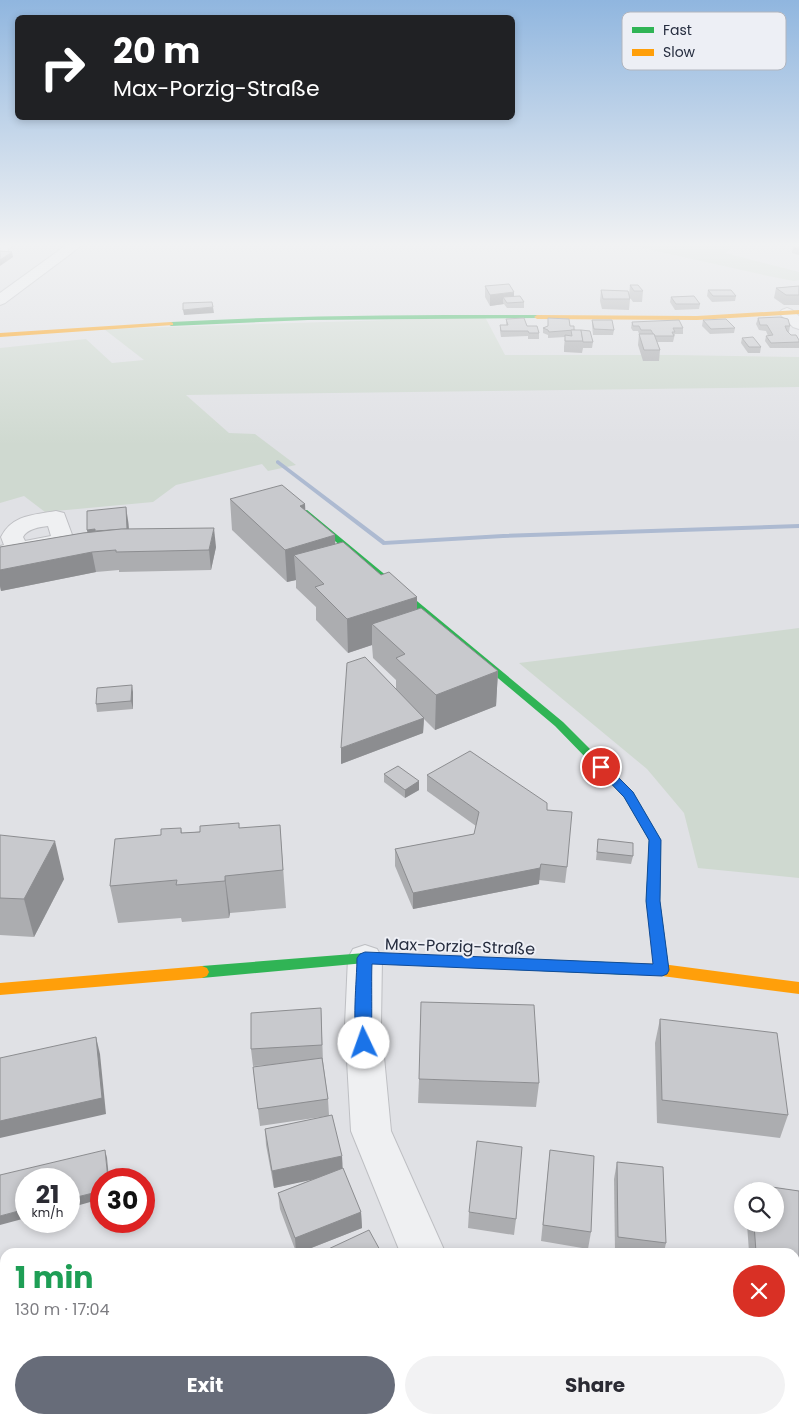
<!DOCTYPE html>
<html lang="en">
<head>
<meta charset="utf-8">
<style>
  :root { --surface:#fff; --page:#f2f2f3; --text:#2b2b33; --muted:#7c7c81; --accent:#676c79 }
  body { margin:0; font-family:Poppins,sans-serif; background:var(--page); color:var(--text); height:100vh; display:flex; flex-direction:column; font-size:19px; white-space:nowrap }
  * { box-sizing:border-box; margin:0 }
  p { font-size:16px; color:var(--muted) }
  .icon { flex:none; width:28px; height:28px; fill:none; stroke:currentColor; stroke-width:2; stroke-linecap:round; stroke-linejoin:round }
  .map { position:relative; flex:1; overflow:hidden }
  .sheet { position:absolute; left:0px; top:1248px; width:800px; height:176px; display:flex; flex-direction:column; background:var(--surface); border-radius:15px 15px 0 0; box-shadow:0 2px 8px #0003 }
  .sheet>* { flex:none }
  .banner { position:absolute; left:15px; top:15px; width:500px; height:105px; border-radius:8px; box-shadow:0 2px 8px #0003; background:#202124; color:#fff; overflow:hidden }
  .fabs { position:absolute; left:734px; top:1182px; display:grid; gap:10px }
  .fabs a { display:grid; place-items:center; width:50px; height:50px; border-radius:50%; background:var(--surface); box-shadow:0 2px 8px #0003; font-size:25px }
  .speed { position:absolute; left:15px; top:1168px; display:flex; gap:10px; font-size:25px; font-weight:700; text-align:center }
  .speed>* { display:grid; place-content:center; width:65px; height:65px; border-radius:50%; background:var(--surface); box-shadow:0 2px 8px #0003; line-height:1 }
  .speed small { font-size:12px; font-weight:400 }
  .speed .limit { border:8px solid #d22; background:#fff; color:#111 }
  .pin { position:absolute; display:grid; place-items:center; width:42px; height:42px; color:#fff; margin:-21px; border:2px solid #fff; border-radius:50%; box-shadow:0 1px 5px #0007 }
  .me { position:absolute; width:55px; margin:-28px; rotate:357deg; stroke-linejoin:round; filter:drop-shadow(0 0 4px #0008) }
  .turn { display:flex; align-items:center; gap:18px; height:105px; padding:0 15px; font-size:22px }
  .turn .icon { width:65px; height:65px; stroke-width:2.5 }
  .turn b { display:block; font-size:35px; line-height:42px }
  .round { display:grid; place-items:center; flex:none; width:52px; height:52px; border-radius:26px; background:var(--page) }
  .overview { display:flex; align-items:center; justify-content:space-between; height:85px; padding:0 15px }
  h1 { font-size:30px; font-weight:700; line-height:38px; color:#1e9e55 }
  .cta { display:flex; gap:10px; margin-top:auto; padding:10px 15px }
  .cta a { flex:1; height:58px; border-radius:30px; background:var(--accent); color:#fff; font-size:20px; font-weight:700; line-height:58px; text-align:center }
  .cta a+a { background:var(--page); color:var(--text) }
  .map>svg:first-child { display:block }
  .green { fill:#cfd9d0 }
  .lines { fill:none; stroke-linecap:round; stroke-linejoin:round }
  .stream { fill:#adbad1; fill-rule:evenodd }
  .street-casing { stroke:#bebfc3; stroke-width:2 }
  .street { fill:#eff0f2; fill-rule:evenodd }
  .fast { fill:#30b455; fill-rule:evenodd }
  .slow { fill:#ff9f0a; fill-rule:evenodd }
  .wall { fill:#acadb0 }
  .shaded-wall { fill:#8c8d90 }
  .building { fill:#c8c9cd; stroke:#8c8d90 }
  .route { fill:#1a73e8; stroke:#114b97 }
  .labels { text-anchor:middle; stroke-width:4; stroke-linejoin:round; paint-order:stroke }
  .near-street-label { font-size:16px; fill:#262d3f; stroke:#edeff5 }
  .key { fill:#edeff5; stroke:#b1b5be; stroke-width:1 }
  .key-label { font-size:14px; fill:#262d3f }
</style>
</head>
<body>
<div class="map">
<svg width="799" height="1423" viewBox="0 0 799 1423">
  <rect width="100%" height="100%" fill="#e0e1e5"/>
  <g class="green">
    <path d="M634,246H733L725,253L799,272V280L794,281L768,276Z"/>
    <path d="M485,317L505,355H675L799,357V387L186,395L229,433L255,434L296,465L268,471L262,464L176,485L153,502L45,512L24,496L0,503V348L86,339L112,363L144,360L104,329Z"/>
    <path d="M799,628V878L698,868L684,813L647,769L519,663Z"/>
  </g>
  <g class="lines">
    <path class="stream" d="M278,460L385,541L503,534L799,524V528L503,538L383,545L276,463V461Z"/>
    <defs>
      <g id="street">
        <path d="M0,246H12L5,253L0,254Z"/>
        <path d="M65,246H81L5,303L0,305V293Z"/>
        <path d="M787,308L792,310L799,316V329L793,327L779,313L782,310Z"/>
        <path d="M56,511L64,513L74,540L71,545L0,560V546L4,545L1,537C12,515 33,515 56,511ZM48,526L51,536L25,541L23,537C27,529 39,527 48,526Z"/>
        <path d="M365,945L377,949L382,958L381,1025L391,1131L445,1252H400L351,1131L345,1025L348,958L353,949Z"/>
      </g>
    </defs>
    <use href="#street" class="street-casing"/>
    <use href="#street" class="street"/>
    <g class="fast">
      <path d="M537,315L539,316V318L308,320L171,326L168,324L171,322C293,315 415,315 537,315Z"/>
      <path d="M307,510L563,722L633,792L661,840L660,901L669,970L667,974L662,976L657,974L655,970L646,901L649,840L624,797L555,726L304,515V511Z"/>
      <path d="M365,953L632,963L637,965L639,969L637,973L632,975L365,963L202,978L197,976L195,972L197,968L202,966Z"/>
    </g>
    <g class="slow">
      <path d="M799,310V314L697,320L537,319L534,317L537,315L697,316Z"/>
      <path d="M171,322L173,323V325L0,337V333Z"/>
      <path d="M632,963L662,964L799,982V994L662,976L627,973L625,969L627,965Z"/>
      <path d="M202,966L207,968L209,972L207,976L202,978L0,995V983Z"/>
    </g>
  </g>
  <g class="wall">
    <path d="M799,246V255L792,253L793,248Z"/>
    <path d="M630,285L643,291L642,302H633L629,296L630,299L629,310L602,309L600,301L601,290L629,295Z"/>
    <path d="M485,286L514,297L524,302V308H507L504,304L490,306L485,297Z"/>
    <path d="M799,286V305H784L774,298L776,288Z"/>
    <path d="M708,290L736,296L735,301L712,302L707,296Z"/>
    <path d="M671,297L700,304L699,309L675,310L670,302Z"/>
    <path d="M548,318L570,326L593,342L592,348H583L582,353L564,352V347L565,337L548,338V335L543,333V328L548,326Z"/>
    <path d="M758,318L790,326L789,332H787L791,335L799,340V348H770L765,341L766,336H768L766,331L759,330L756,324Z"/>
    <path d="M506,319L527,326L539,333V339H528V336L501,337L500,331V325H506Z"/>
    <path d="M592,320L614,330L613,335H593L592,325Z"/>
    <path d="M703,320L735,328L734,333L710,334L702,326Z"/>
    <path d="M632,322L683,328V334H675L673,342H657L660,350L659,361H643L638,345L639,334L638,331H633L631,328Z"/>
    <path d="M742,338L761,347L760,353H748L741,343Z"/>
    <path d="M230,499L305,504V510L335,544L381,575L417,597V609L498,671L496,706L435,730L424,719L423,733L341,764L396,689V680L373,658L372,645L348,653L316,620V607L296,588V580L287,582L232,530Z"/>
    <path d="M128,520L129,529L216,547L211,570L119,572V570L96,572L1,591L0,586V547L88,532L87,530Z"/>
    <path d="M133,692V709L97,712L96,704Z"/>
    <path d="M384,774L419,781V790L405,798L384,782Z"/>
    <path d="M427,775L547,810L567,867L565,883L539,880V884L413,909L395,866V849L474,834L476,826L427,791Z"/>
    <path d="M280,825L286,908L230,913L229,918L182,922L181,918L118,923L110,886L161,835L181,828L182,833Z"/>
    <path d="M0,835L64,879L34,937L0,935Z"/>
    <path d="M598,839L633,856L631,864L596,860Z"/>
    <path d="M321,1008L323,1061L328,1099L329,1115L342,1168L361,1212L362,1228L301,1252H296L280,1209L278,1193L316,1178L274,1188L266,1145L265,1129L328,1116L260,1126L253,1067L270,1065L253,1066L251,1049Z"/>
    <path d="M660,1019L788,1115L780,1138L657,1123L655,1043Z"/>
    <path d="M419,1079L539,1083L536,1107L418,1103Z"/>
    <path d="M550,1150L591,1232L588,1249L541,1241Z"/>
    <path d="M617,1162L666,1243L664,1252H615L614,1179Z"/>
    <path d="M751,1184L799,1191V1296L795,1295V1252H749L747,1224H775V1191H748Z"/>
    <path d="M469,1212L516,1219L514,1235L468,1228Z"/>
    <path d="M381,1419H484L483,1421L481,1423H381Z"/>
    <path d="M763,1419H795L799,1423H763Z"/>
  </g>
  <g class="shaded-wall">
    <path d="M12,252L13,257L0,266V260Z"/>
    <path d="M514,292V302L503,297V303L504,304L490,306V295Z"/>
    <path d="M213,307L214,313L184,315L183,310Z"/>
    <path d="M305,504L307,535L300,506Z"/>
    <path d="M126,507L128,520L130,543L127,529Z"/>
    <path d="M214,528L216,547L211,570L209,550Z"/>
    <path d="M95,529L96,543L90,544L87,530Z"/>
    <path d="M335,535L336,567L294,555L296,580L287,582L285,550Z"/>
    <path d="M92,552L96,572L1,591L0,586V570Z"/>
    <path d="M417,597V630L372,624V645L348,653L347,619Z"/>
    <path d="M498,671L496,706L435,730L436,695Z"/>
    <path d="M132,685L133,692V709L131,701Z"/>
    <path d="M424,718L423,733L341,764V748Z"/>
    <path d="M419,781V790L405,798V790Z"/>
    <path d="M55,841L64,879L34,937L24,899Z"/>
    <path d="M541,864L539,884L413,909V893Z"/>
    <path d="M225,876L230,913L229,918L225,881Z"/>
    <path d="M96,1037L100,1054L106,1114L0,1138V1121Z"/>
    <path d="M105,1150L107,1158L109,1179H108Z"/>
    <path d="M342,1156L343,1173L274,1188L272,1171Z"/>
    <path d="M101,1191V1199L69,1208V1199Z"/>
    <path d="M26,1209V1218L0,1225V1216Z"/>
    <path d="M361,1212L362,1228L301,1252H296L295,1238Z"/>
    <path d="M62,1419H83L84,1423H47Z"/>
    <path d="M469,1419H484L483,1421L481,1423H464Z"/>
  </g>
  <g class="building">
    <path d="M797,246H799V249L793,248Z"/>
    <path d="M0,251L12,252L0,260Z"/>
    <path d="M509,284L514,292L490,295L485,286Z"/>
    <path d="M630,285H638L643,291H634Z"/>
    <path d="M799,286V295H786L776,288Z"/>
    <path d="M601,290L628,291L630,299H603Z"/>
    <path d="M708,290H731L736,296H713Z"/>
    <path d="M520,296L524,302L507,303L503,297Z"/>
    <path d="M694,296L700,304H676L671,297Z"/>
    <path d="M212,302L213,307L183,310V303Z"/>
    <path d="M780,317L788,319L790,326H785L787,331L791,335H796L799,340V342L771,343L766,336L773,335L767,325H760L758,318Z"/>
    <path d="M524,318L527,326H537L539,333H529L528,331H501L500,325H508L506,319Z"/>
    <path d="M548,318L569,319L570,326H574V330L549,332L548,330L543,328L548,326Z"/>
    <path d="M726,319L735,328L711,329L703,320Z"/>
    <path d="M592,320H612L614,330L594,329Z"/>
    <path d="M679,320L683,328H673L675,332H672L674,336H655L654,334H653L651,330H641L639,326H633L632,322Z"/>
    <path d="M571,330H581L583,341H565V335L572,336Z"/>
    <path d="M581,330L590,331L593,342H583Z"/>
    <path d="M639,334H654L660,350H644Z"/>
    <path d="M753,337L761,347H749L742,338Z"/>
    <path d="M282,485L305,504L300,506L335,535L285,550L230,499Z"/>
    <path d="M126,507L127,529L95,531V529L87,530V511Z"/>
    <path d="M214,528L209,550L116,552V550L92,552L0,570V547L83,533L121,529Z"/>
    <path d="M343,542L381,575L389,572L417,597L347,619L315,587L324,584L294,555Z"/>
    <path d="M421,608L498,671L436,695L396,658L405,654L372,624Z"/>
    <path d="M365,657L424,718L341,748L347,663Z"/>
    <path d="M132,685L131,701L96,704L97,688Z"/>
    <path d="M470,751L547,803V810L572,812L567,867L541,864L540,868L413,893L395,849L474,834L479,812L427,775Z"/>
    <path d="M398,766L419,781L405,790L384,774Z"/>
    <path d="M239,823V828L280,825L283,870L225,876V881L176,885L177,880L110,886L115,839L161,835V829L181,828V833L200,832V826Z"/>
    <path d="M0,835L55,841L24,899L0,898Z"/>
    <path d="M598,839L633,843V856L597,852Z"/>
    <path d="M421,1002L534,1005L539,1083L419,1079Z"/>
    <path d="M321,1008L322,1045L251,1049V1013Z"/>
    <path d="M660,1019L777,1033L788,1115L662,1100Z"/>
    <path d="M96,1037L102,1098L0,1121V1058Z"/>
    <path d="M322,1058L328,1099L258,1109L253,1067Z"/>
    <path d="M332,1115L342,1156L272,1171L265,1129Z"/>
    <path d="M477,1141L522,1147L516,1219L469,1212Z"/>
    <path d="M105,1150L108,1179H101V1191L69,1199V1179H26V1209L0,1216V1175Z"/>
    <path d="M550,1150L594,1156L591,1232L543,1225Z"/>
    <path d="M617,1162L663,1167L666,1243L618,1237Z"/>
    <path d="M343,1168L361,1212L295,1238L278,1193Z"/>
    <path d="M751,1184L799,1191V1279L795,1278V1252H756L754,1224H775V1191H751Z"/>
    <path d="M369,1230L381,1252H322Z"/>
    <path d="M5,1340V1419H62L47,1423H0V1341Z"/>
    <path d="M795,1341L799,1342V1423H771L770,1419H795Z"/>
    <path d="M386,1419H469L464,1423H389Z"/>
  </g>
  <linearGradient id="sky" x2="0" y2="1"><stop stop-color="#90b6df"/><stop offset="0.55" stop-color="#f1f2f3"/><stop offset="1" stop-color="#f1f2f3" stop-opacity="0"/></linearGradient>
  <rect width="799" height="445" fill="url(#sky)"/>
  <path class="route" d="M601,763L605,764L633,792L661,840L660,901L669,970L667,974L662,976L372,964C371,977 373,1041 370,1048L364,1049L359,1048C351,1031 357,978 357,958L360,954L365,952L653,964L646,901L649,840L624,797L595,767Z"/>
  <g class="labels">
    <g class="near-street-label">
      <text transform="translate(460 946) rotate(2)" y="6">Max-Porzig-Straße</text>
    </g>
  </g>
  <rect x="622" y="12" width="164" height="58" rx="8" class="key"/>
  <rect x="632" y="27" width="22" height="6" fill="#30b455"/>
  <rect x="632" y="49" width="22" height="7" fill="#ff9f0a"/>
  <g class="key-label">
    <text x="663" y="35">Fast</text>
    <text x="663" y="57">Slow</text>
  </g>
</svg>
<div class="fabs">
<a><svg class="icon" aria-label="search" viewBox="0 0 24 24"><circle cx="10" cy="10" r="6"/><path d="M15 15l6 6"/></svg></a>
</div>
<div class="speed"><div>21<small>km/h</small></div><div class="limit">30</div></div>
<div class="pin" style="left:601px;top:767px;background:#d93025"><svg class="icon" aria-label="arrive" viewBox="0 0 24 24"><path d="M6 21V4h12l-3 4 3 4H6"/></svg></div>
<svg class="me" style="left:364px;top:1043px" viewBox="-20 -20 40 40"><circle r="19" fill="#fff"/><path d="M0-13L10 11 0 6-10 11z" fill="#1a73e8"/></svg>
<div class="banner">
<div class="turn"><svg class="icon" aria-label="right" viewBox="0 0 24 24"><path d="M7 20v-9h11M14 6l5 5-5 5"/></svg><div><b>20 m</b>Max-Porzig-Straße</div></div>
</div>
<section class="sheet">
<div class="overview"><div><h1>1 min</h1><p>130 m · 17:04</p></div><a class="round" style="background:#d93025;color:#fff"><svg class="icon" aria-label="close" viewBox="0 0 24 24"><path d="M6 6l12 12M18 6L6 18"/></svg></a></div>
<div class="cta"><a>Exit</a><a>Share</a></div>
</section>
</div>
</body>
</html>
